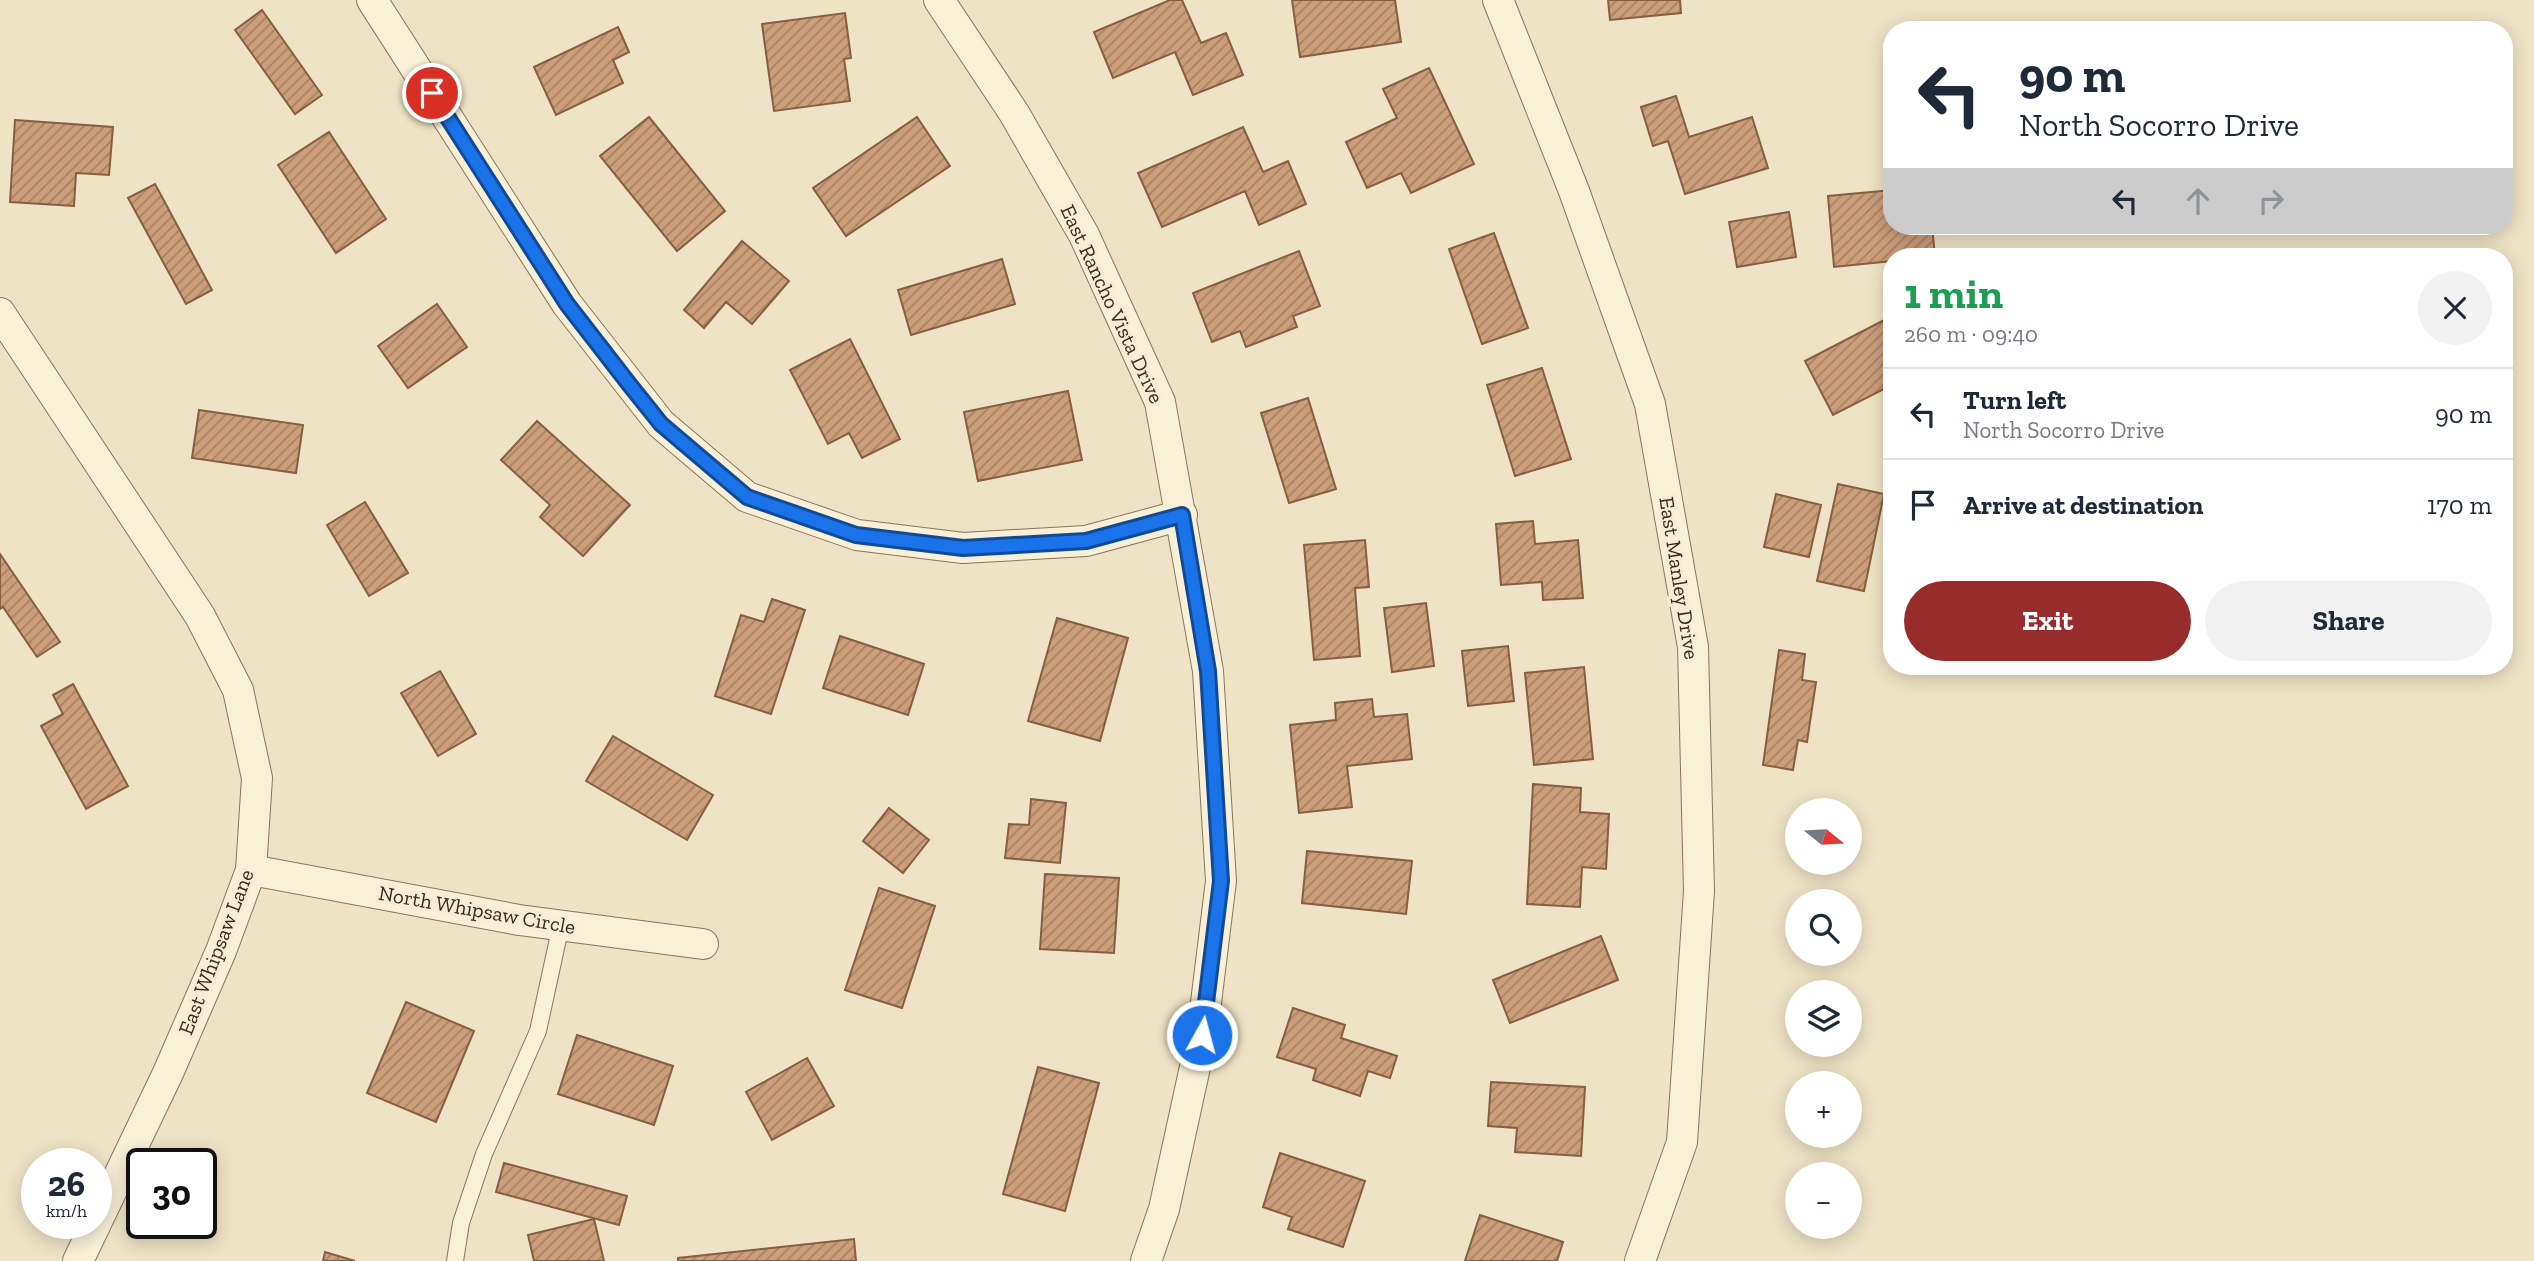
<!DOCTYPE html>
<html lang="en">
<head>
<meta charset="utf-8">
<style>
  :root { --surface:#fff; --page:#f2f2f3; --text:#1f2937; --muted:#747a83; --line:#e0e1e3; --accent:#982c2a }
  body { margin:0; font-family:"Zilla Slab",serif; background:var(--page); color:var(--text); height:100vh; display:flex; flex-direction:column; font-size:26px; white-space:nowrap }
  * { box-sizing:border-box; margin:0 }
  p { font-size:23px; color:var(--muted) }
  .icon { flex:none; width:38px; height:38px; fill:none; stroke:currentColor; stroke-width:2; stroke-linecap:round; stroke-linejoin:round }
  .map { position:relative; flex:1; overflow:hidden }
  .details { position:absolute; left:1883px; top:248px; width:630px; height:427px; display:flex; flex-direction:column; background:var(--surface); border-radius:28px; box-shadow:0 4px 18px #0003 }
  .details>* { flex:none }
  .top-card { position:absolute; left:1883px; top:21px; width:630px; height:214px; border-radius:28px; box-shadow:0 4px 18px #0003; background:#fff; color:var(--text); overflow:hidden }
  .needle { width:46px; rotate:108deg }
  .controls { position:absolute; left:1785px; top:798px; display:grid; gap:14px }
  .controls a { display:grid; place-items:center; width:77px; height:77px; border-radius:50%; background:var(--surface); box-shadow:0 4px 18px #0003; font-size:35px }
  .speed { position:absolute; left:21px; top:1148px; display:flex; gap:14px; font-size:35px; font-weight:700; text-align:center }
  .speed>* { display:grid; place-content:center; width:91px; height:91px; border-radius:50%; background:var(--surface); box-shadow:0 4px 18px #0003; line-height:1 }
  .speed small { font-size:18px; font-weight:400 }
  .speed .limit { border:4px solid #111; border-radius:10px; background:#fff; color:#111 }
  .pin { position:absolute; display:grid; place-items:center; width:60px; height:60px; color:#fff; margin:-30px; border:4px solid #fff; border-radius:50%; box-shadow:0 2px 7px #0007 }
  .me { position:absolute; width:77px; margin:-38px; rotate:7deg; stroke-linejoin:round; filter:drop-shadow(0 0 5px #0008) }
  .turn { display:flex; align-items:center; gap:24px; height:147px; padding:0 21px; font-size:32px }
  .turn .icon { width:91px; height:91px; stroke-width:2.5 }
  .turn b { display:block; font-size:49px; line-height:60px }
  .lanes { display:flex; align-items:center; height:66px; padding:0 21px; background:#0003; justify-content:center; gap:35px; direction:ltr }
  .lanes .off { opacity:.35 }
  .round { display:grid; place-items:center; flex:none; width:74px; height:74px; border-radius:37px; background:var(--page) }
  .headline { display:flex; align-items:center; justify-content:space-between; height:119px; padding:0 21px }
  h1 { font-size:42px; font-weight:800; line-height:52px; color:#1e9e55 }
  .cta { display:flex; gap:14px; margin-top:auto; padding:14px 21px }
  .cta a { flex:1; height:80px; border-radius:42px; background:var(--accent); color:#fff; font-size:28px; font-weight:800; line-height:80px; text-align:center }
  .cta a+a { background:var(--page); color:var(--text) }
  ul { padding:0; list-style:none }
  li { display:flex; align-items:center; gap:21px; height:91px; padding:0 21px; border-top:2px solid var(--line) }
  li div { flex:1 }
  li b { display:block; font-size:26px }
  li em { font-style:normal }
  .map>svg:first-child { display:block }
  .building { fill:url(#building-hatch); stroke:#885e40; stroke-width:2 }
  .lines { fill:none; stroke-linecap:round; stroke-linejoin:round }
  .lane-casing { stroke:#89745b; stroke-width:18 }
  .street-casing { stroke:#89745b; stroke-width:32 }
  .lane { stroke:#f9f0d8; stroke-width:16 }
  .street { stroke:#f9f0d8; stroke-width:30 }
  .route-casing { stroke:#114b97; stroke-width:18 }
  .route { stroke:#1a73e8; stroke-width:12 }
  .labels { text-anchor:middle; stroke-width:7; stroke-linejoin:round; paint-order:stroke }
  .street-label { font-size:21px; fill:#392c1f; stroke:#f6edd4 }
</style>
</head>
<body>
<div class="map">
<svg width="2534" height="1261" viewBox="0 0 2534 1261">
  <defs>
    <pattern id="building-hatch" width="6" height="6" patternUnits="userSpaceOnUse" patternTransform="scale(1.75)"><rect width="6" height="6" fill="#cc9e7a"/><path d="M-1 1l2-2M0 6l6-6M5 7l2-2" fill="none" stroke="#a78163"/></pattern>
  </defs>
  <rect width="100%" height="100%" fill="#eee3c4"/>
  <g class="building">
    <path d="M1170,0H1182L1201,43L1226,33L1243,75L1193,95L1175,52L1113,78L1094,32Z"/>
    <path d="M1292,0H1395L1401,42L1300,57Z"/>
    <path d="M1608,0H1680L1681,13L1610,20Z"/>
    <path d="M262,10L322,95L295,114L235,30Z"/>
    <path d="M845,13L851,58L844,59L850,101L774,111L762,24Z"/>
    <path d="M618,27L629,52L613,60L623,83L556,115L534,67Z"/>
    <path d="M1429,68L1474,164L1411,193L1401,173L1367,188L1346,142L1397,118L1383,89Z"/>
    <path d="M1676,96L1689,137L1752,117L1768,168L1685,194L1668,141L1653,146L1641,107Z"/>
    <path d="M649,117L725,211L677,251L600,156Z"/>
    <path d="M917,117L950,166L846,236L813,188Z"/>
    <path d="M15,120L113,127L109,175L76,173L74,206L10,202Z"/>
    <path d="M1243,127L1263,172L1288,161L1306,204L1259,225L1245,191L1162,227L1138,173Z"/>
    <path d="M329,132L386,219L336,253L278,165Z"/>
    <path d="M155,184L212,290L186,304L128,198Z"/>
    <path d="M1892,190V226H1932L1935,256L1892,257V261L1834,267L1828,196Z"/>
    <path d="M1789,212L1796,257L1737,267L1729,222Z"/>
    <path d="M1494,233L1528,328L1482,344L1449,249Z"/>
    <path d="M742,241L789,281L752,324L726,302L704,328L684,310Z"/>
    <path d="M1299,251L1320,306L1293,316L1297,327L1246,347L1240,331L1212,342L1193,293Z"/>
    <path d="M1002,259L1015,304L911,335L898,290Z"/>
    <path d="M437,304L467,347L408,388L378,346Z"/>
    <path d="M1892,316V385L1833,415L1805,361Z"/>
    <path d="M850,339L900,439L862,458L849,433L828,444L790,370Z"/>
    <path d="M1542,368L1571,459L1515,476L1487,385Z"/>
    <path d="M1068,391L1082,460L978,481L964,412Z"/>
    <path d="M1308,398L1336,489L1289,503L1261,413Z"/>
    <path d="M199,410L303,425L296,473L192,458Z"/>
    <path d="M537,421L630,505L583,556L540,517L550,505L501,460Z"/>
    <path d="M1838,484L1884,494L1864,591L1817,581Z"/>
    <path d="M1776,494L1821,505L1809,557L1764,547Z"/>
    <path d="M365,502L408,573L369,596L327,525Z"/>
    <path d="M1533,521L1535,544L1578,540L1583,598L1543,600L1542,582L1501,585L1496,524Z"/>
    <path d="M1365,540L1369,587L1355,588L1360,656L1314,660L1304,545Z"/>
    <path d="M0,554L60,642L37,657L3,607L0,609Z"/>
    <path d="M772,599L805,610L771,714L715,696L741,615L764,622Z"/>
    <path d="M1426,603L1434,666L1392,672L1384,608Z"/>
    <path d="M1057,618L1128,638L1100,741L1028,721Z"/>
    <path d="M840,636L924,664L908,715L823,688Z"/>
    <path d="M1508,646L1514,701L1468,706L1462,651Z"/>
    <path d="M1779,650L1805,654L1802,680L1816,682L1807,742L1798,740L1793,770L1763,765Z"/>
    <path d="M1584,667L1593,759L1534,765L1525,673Z"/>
    <path d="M440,671L476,734L438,756L401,693Z"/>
    <path d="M73,684L128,786L86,809L41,726L63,714L53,695Z"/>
    <path d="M1372,699L1374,717L1407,714L1412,759L1347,766L1352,807L1299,813L1290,725L1336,720L1335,703Z"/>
    <path d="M613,736L713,795L687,840L586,781Z"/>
    <path d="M1533,784L1581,788L1580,812L1609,814L1606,869L1582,867L1580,907L1527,904Z"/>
    <path d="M1031,799L1066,803L1060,863L1005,858L1009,824L1029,825Z"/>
    <path d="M889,808L929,840L903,873L863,841Z"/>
    <path d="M1307,851L1412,861L1406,914L1302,903Z"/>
    <path d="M1045,874L1119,878L1114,953L1040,949Z"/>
    <path d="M879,888L935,906L902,1008L845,990Z"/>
    <path d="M1601,936L1618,980L1510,1023L1493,980Z"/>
    <path d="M406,1002L474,1031L436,1122L367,1093Z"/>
    <path d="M1293,1008L1345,1025L1341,1038L1397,1056L1390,1078L1368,1071L1360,1096L1313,1080L1316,1069L1277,1057Z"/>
    <path d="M577,1035L673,1066L654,1125L558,1094Z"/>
    <path d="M807,1058L834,1106L772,1140L746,1092Z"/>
    <path d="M1038,1067L1099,1083L1065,1211L1003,1194Z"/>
    <path d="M1491,1082L1585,1087L1581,1156L1515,1152L1517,1128L1488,1126Z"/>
    <path d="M1280,1153L1365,1181L1343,1247L1288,1229L1292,1217L1263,1207Z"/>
    <path d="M504,1163L627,1196L619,1225L496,1192Z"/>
    <path d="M1480,1215L1563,1242L1557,1261H1465Z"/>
    <path d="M594,1219L604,1261H534L528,1235Z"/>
    <path d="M854,1239L856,1261H678V1258Z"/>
    <path d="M325,1252L355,1261H323Z"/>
  </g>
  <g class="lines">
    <defs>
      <path id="lane" d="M455,1261L461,1223L484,1154L538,1031L561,925"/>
      <g id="street">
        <path d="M372,0L567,304L661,424L747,497L857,535L963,548L1086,541L1182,515"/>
        <path d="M939,0L1014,113L1084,235L1160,402L1208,671L1221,881L1202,1035L1164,1209L1146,1261"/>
        <path d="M1498,0L1574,191L1650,404L1693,647L1699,891L1682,1142L1640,1261"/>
        <path d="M0,313L200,616L238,690L257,778L251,870L221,951L168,1073L78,1261"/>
        <path d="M251,870L519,920L703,944"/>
      </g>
    </defs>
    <use href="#lane" class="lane-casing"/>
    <use href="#street" class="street-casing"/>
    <use href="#lane" class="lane"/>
    <use href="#street" class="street"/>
  </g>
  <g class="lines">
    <defs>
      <path id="route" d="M432,93L567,304L629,384L661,424L747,497L856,535L963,548L1086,541L1182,515L1208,671L1221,881L1202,1035"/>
    </defs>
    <use href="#route" class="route-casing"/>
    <use href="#route" class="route"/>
  </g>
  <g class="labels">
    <g class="street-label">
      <text transform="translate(1112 304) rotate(65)" y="7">East Rancho Vista Drive</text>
      <text transform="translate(1679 578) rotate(81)" y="7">East Manley Drive</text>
      <text transform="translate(477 910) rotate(10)" y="7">North Whipsaw Circle</text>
      <text transform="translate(216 952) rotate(-69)" y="7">East Whipsaw Lane</text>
    </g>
  </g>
</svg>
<div class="controls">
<a><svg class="needle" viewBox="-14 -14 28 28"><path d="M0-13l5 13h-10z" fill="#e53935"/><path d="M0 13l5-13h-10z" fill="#747a83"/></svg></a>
<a><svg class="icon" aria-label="search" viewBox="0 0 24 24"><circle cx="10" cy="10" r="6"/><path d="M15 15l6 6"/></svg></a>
<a><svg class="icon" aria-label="layers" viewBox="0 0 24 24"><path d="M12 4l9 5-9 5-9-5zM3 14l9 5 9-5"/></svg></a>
<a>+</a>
<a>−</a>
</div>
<div class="speed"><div>26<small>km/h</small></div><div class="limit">30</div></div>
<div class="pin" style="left:432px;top:93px;background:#d93025"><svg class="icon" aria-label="arrive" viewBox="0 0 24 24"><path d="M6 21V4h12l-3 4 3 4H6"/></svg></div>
<svg class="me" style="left:1202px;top:1035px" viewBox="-20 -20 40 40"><circle r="17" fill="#1a73e8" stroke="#fff" stroke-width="3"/><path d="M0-11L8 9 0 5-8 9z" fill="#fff"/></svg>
<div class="top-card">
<div class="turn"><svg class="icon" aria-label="left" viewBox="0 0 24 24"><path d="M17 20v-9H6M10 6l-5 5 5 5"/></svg><div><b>90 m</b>North Socorro Drive</div></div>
<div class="lanes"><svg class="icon" aria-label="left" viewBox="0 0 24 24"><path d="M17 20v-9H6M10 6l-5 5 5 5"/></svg><svg class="icon off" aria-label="ahead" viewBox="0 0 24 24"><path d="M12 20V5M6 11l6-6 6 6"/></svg><svg class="icon off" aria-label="right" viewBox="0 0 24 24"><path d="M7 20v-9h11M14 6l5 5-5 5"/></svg></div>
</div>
<section class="details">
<div class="headline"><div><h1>1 min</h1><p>260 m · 09:40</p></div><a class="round"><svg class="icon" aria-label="close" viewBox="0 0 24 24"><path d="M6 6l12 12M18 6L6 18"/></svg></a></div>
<ul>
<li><svg class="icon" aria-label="left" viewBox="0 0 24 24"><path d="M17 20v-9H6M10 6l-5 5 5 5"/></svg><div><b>Turn left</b><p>North Socorro Drive</p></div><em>90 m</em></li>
<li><svg class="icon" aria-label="arrive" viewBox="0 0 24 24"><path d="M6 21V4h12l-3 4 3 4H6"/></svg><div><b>Arrive at destination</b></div><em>170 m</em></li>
</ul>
<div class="cta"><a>Exit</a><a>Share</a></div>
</section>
</div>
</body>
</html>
